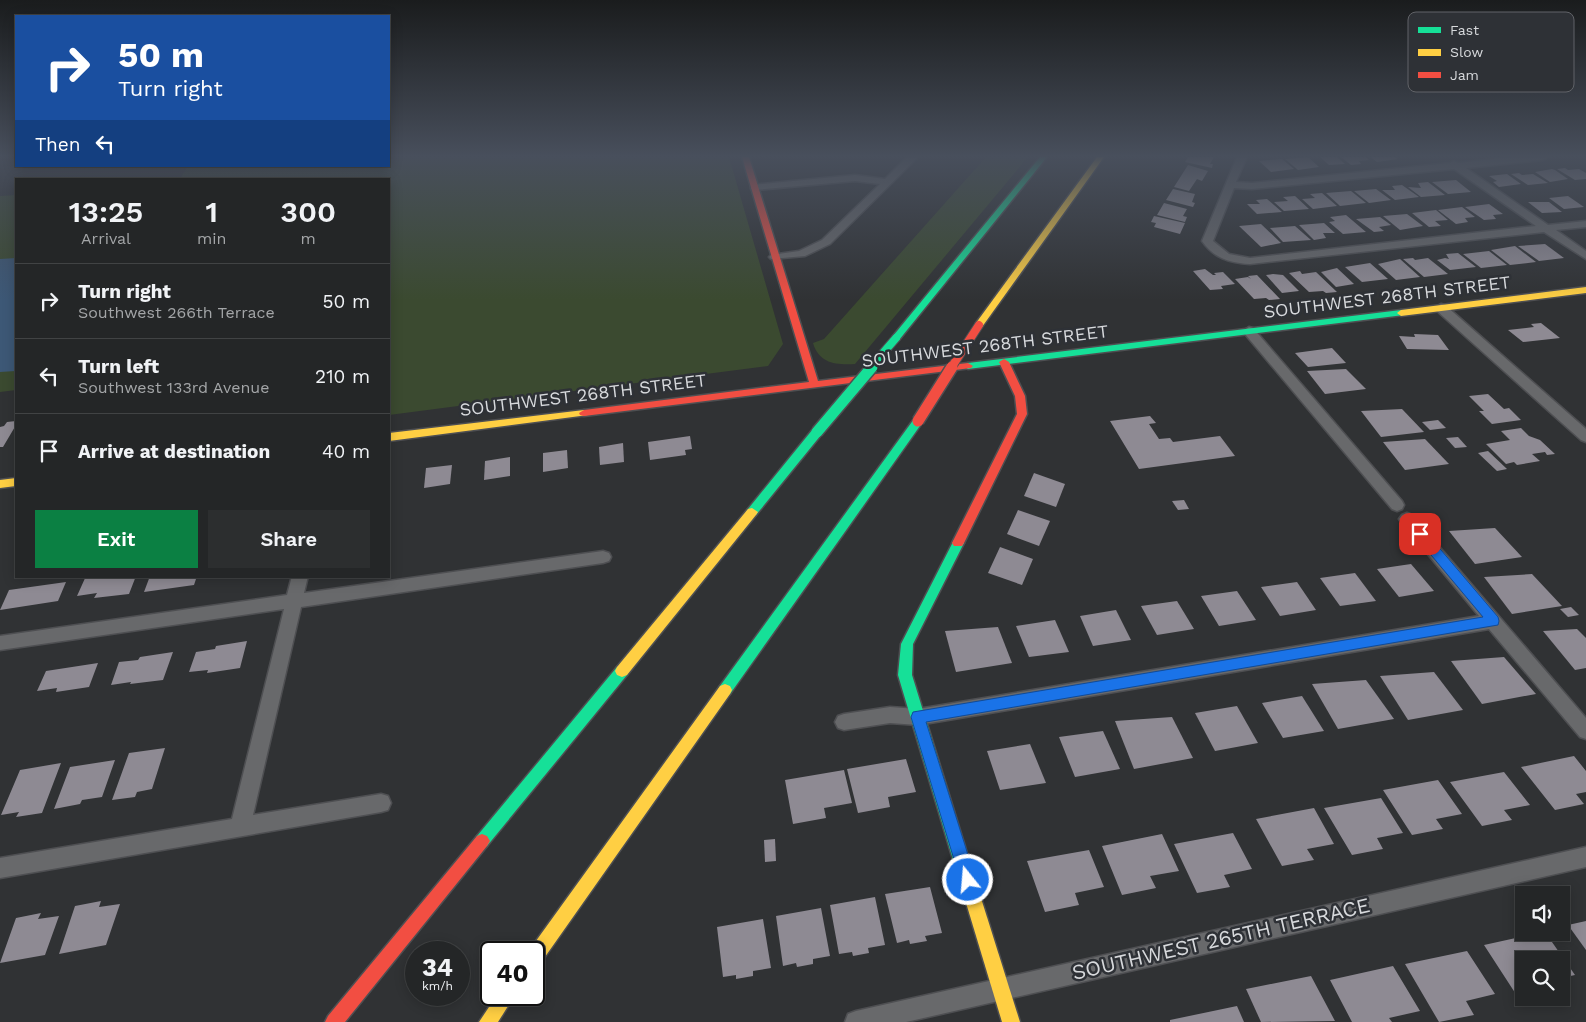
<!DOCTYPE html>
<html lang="en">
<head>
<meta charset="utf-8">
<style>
  :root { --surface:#242627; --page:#2c2e2f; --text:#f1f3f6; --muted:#a3a5a7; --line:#414344; --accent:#0b8043 }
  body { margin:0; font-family:"Work Sans",sans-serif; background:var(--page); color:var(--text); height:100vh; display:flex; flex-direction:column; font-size:19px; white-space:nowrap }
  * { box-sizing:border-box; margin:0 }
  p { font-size:16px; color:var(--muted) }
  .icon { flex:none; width:28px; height:28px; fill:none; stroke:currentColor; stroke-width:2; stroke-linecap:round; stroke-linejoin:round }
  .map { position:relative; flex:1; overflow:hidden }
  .panel { position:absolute; left:15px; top:178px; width:375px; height:400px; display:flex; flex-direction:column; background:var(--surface); border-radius:0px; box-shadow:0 2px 12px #0003,0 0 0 1px var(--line) }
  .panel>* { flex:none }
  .hud { position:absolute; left:15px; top:15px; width:375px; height:152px; border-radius:0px; box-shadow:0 2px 12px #0003,0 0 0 1px var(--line); background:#1a4fa0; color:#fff; overflow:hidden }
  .buttons { position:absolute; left:1515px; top:886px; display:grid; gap:10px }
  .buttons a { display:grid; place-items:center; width:55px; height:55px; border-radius:0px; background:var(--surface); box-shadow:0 2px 12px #0003,0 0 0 1px var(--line); font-size:25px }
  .speed { position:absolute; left:405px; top:941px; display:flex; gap:10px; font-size:25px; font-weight:700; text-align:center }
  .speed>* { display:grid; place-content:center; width:65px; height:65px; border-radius:50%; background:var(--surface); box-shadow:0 2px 12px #0003,0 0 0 1px var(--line); line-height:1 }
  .speed small { font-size:12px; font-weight:400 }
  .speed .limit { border:2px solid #111; border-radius:8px; background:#fff; color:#111 }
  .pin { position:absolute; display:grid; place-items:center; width:42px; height:42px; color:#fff; margin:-21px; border-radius:10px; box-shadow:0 2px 8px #0006 }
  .me { position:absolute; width:55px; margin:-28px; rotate:343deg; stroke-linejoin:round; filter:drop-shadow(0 0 4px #0008) }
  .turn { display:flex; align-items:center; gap:18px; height:105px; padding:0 20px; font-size:22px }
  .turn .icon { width:65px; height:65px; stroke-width:2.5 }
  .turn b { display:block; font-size:35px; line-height:42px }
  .then { display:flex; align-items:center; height:48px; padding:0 20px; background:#0003; gap:10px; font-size:19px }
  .eta { display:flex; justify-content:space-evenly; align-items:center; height:85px; text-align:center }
  .eta b { font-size:30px; font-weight:600; line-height:35px }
  .primary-button { display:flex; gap:10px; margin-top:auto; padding:10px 20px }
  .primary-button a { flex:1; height:58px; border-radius:0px; background:var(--accent); color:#fff; font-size:20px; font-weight:600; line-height:58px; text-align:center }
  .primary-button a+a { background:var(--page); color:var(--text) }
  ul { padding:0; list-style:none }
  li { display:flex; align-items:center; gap:15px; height:75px; padding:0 20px; border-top:1px solid var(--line) }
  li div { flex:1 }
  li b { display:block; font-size:19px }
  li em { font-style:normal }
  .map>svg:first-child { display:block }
  .green { fill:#3b4a30 }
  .water { fill:#3d5876 }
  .building { fill:#8e8a93 }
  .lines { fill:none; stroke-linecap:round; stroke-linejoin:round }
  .street-casing { stroke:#4e4f52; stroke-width:3 }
  .fast-casing { stroke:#4e4f52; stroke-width:3 }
  .slow-casing { stroke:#4e4f52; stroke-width:3 }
  .jam-casing { stroke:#4e4f52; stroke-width:3 }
  .street { fill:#68696b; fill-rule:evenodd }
  .fast { fill:#16e098; fill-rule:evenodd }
  .slow { fill:#ffcf43; fill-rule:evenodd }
  .jam { fill:#f24e42; fill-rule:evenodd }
  .fast-bridge-far1-casing { stroke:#4e4f52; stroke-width:10; stroke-linecap:butt }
  .fast-bridge-casing { stroke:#4e4f52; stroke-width:14; stroke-linecap:butt }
  .jam-bridge-far1-casing { stroke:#4e4f52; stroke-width:10; stroke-linecap:butt }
  .jam-bridge-casing { stroke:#4e4f52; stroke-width:14; stroke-linecap:butt }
  .fast-bridge-far1 { stroke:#16e098; stroke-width:8 }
  .fast-bridge { stroke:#16e098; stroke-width:11 }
  .jam-bridge-far1 { stroke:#f24e42; stroke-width:8 }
  .jam-bridge { stroke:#f24e42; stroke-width:11 }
  .route { fill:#1a73e8; stroke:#114b97 }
  .labels { text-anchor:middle; stroke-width:5; stroke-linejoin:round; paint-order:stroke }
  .street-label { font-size:18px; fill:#d7d9dc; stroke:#2e3136 }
  .near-street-label { font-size:21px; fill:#d7d9dc; stroke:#2e3136 }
  .key { fill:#2e3136; stroke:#616368; stroke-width:1 }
  .key-label { font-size:14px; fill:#d7d9dc }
</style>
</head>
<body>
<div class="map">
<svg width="1586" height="1022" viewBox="0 0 1586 1022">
  <rect width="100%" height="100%" fill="#303234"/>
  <g class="green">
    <path d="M389,157H729L783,344L768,366L389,415V179H180L188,166H389Z"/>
    <path d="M986,157H1028L855,364C837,365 819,364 813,343L824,339Z"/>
    <path d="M16,195V390L0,392V196Z"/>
  </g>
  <path class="water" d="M16,258V371L0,372V259Z"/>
  <g class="building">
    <path d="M1188,157H1214L1210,164H1213L1212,168L1185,162Z"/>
    <path d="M1308,157L1319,167L1298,170L1285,159Z"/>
    <path d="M1320,157H1337L1345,164L1329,165Z"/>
    <path d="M1341,157H1366L1369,160L1359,161L1361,164L1351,165Z"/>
    <path d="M1370,157H1395L1398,159L1377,162Z"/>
    <path d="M1282,159L1294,169L1271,172L1259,161Z"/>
    <path d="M1188,165L1208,171L1202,181L1197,179L1189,191L1174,187Z"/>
    <path d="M1565,168L1568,170L1579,169L1586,173V179L1575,180L1557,169Z"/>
    <path d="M1552,169L1555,170L1568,179L1550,182L1535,172Z"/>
    <path d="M1519,173L1522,175L1533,174L1548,183L1528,185L1511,174Z"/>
    <path d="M1507,174L1521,184L1499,187L1493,182L1497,181L1489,176Z"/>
    <path d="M1456,180L1471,192L1448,194L1432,182Z"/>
    <path d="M1428,182L1445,195L1421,197L1408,187L1421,188L1418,183Z"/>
    <path d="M1402,185L1419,197L1395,200L1382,190H1395L1392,186Z"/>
    <path d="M1173,189L1195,194L1192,202L1195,203L1193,207L1166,200Z"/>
    <path d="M1376,189L1391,200L1369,203L1354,191Z"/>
    <path d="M1351,191L1366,203L1340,206L1326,193Z"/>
    <path d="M1322,193L1337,206L1313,209L1302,199L1315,198L1310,194Z"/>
    <path d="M1295,196L1309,209L1284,211L1274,202L1288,201L1283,197Z"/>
    <path d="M1568,196L1584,207L1564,209L1549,198Z"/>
    <path d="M1267,199L1282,212L1257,214L1247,204H1260L1256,200Z"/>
    <path d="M1528,202H1549L1562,212L1542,213Z"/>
    <path d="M1164,203L1187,209L1183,216L1187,217L1185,222L1157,215Z"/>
    <path d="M1489,204L1503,214L1493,215L1496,219L1484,220L1465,207Z"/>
    <path d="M1462,207L1475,217L1465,218L1468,222L1456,224L1438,210Z"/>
    <path d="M1436,210L1448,220L1435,221L1441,226L1429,227L1412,213Z"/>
    <path d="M1407,214L1423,226L1400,230L1383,216Z"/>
    <path d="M1346,215L1366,232L1343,234L1329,222L1335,221L1330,217Z"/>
    <path d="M1154,216L1185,223L1180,234L1154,227L1156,223L1151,222Z"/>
    <path d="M1380,217L1391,225L1379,227L1384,231L1374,232L1356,219Z"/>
    <path d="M1324,223L1335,233H1323L1326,238L1314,240L1299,225Z"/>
    <path d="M1261,224L1281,243L1261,247L1239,226Z"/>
    <path d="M1295,226L1311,240L1283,242L1270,228Z"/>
    <path d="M1545,244L1564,258L1539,261L1518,246Z"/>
    <path d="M1515,246L1536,262L1510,265L1491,250Z"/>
    <path d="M1489,251L1507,265L1481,268L1463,254Z"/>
    <path d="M1458,253L1476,267L1450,270L1437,260L1445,258L1449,259L1446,254Z"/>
    <path d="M1413,258L1415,260L1428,258L1448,274L1424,277L1403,259Z"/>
    <path d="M1400,259L1420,277L1396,280L1378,264Z"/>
    <path d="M1370,263L1388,279L1362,282L1345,267Z"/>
    <path d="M1337,268L1354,284L1336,287L1321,272Z"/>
    <path d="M1205,269L1213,275H1216L1214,273L1223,272L1235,284L1221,286L1223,289L1210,290L1193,271Z"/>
    <path d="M1300,271L1302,274L1316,272L1337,292L1326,293L1323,291L1309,292L1289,273Z"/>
    <path d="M1273,274L1283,275L1299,291L1282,293L1266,275Z"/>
    <path d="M1257,275L1280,299L1269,300L1266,298L1254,299L1235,279L1248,277L1251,279L1248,276Z"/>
    <path d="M1541,323L1560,338L1523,342L1508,330L1534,327L1531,324Z"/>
    <path d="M1414,334L1438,335L1449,350L1407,349L1399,336L1415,337Z"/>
    <path d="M1332,348L1346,363L1308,367L1295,353Z"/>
    <path d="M1346,369L1366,389L1325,394L1307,371Z"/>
    <path d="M1488,394L1504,409L1509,408L1521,420L1492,424L1479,411H1484L1469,396Z"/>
    <path d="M1402,409L1424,432L1381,437L1361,411Z"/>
    <path d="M1150,416L1156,423L1149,424L1159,439L1170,438L1173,442L1220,436L1235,456L1139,469L1110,421Z"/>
    <path d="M1438,420L1446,428L1430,430L1422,422Z"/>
    <path d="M16,421V425L3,447H0V427L4,426L7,422Z"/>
    <path d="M1521,428L1529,436L1540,440L1555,454L1547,455L1545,452L1532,454L1540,461L1517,465L1514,462L1506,464L1486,444L1510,440L1501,431Z"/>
    <path d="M690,436L692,449L685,450L686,455L650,460L648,442Z"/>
    <path d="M1458,437L1467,447L1455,448L1446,438Z"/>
    <path d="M1425,439L1449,464L1405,470L1383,442Z"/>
    <path d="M623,443L624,462L600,465L599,447Z"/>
    <path d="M567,450L568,468L543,472V453Z"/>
    <path d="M1488,451L1507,469L1497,471L1478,453Z"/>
    <path d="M510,457V476L484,480L485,461Z"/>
    <path d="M452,465L450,484L424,488L426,468Z"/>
    <path d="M1034,473L1065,484L1056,507L1024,496Z"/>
    <path d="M1184,500L1189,509L1178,510L1172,501Z"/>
    <path d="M1018,510L1050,521L1039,546L1007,534Z"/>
    <path d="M1495,528L1522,557L1475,564L1449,531Z"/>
    <path d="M1000,547L1033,559L1022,585L988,573Z"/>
    <path d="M1411,564L1434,591L1399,597L1377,569Z"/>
    <path d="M1355,573L1376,601L1340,606L1320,578Z"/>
    <path d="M1532,574L1562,606L1512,614L1484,577Z"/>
    <path d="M86,576H136L129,594L94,598L97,593L77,596Z"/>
    <path d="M150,576H197L194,585L144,592Z"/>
    <path d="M66,582L58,601L0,610L9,590Z"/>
    <path d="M1297,582L1316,610L1280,616L1261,587Z"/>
    <path d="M1237,591L1256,620L1219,626L1201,596Z"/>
    <path d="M1177,601L1194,629L1157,635L1141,606Z"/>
    <path d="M1571,607L1579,615L1568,617L1560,609Z"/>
    <path d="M1116,610L1131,640L1093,646L1080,616Z"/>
    <path d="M1055,620L1069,652L1029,657L1016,626Z"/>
    <path d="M998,627L1012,663L956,672L945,631Z"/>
    <path d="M1577,629L1586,638V668L1575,670L1543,631Z"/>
    <path d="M247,641L240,668L207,673L208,670L189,672L196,652L215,649L216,646Z"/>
    <path d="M173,652L163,680L130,684L131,682L111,685L119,662L138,660L140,657Z"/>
    <path d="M1504,657L1536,694L1482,704L1451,661Z"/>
    <path d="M98,663L89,687L56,692L57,688L37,691L46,671Z"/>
    <path d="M1434,672L1463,710L1408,720L1380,676Z"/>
    <path d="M1366,680L1394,719L1338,729L1312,684Z"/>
    <path d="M1302,696L1324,731L1283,738L1262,703Z"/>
    <path d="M1237,706L1258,743L1215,751L1195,713Z"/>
    <path d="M1172,717L1193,758L1134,769L1115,721Z"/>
    <path d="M1103,731L1120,769L1075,777L1059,737Z"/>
    <path d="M1030,744L1046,783L1000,790L987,751Z"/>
    <path d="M165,748L152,789L137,792L135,797L112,800L129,753Z"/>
    <path d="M1574,756L1586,771V792L1576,794L1584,804L1555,810L1521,767Z"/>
    <path d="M906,759L916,792L888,797L890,807L858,813L847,769Z"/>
    <path d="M115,760L102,797L82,800L80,804L54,809L70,767Z"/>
    <path d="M61,763L42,813L16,817L19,812L1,815L20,770Z"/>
    <path d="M844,770L852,803L824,808L826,818L793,824L785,780Z"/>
    <path d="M1504,772L1530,805L1504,810L1512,820L1482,826L1450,782Z"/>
    <path d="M1438,780L1462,814L1436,819L1443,829L1412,835L1383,790Z"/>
    <path d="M1381,798L1403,833L1377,838L1383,849L1352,855L1324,808Z"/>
    <path d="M1314,808L1334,844L1307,849L1314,860L1282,866L1256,819Z"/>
    <path d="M1233,833L1252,869L1224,875L1230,887L1197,893L1174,844Z"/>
    <path d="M1162,834L1179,871L1150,876L1156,888L1122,895L1102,846Z"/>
    <path d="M775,839L776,861L765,862L764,840Z"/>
    <path d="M1089,850L1104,887L1075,893L1079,905L1045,912L1027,861Z"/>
    <path d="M930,887L942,933L925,936L927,941L910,944L909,940L897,943L885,894Z"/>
    <path d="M875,897L885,945L868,948L869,953L853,956L852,952L839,954L830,905Z"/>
    <path d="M101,901L99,907L120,904L106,945L59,954L75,906Z"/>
    <path d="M821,908L830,956L813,959V964L797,967L796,963L783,966L776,916Z"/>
    <path d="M41,913L38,919L59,916L45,955L0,963L16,918Z"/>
    <path d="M763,919L771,968L753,971V976L736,979V975L723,977L717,927Z"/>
    <path d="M1586,921V950L1568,925Z"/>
    <path d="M1543,932H1545L1575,975L1561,978V960H1524V998H1539L1521,1002L1484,945Z"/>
    <path d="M1467,951L1495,994L1466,1001L1474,1015L1439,1022L1405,964Z"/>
    <path d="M1393,966L1420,1011L1389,1018L1392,1022H1352L1330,980Z"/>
    <path d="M1311,976L1335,1021L1261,1022L1246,989Z"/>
    <path d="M1237,1006L1244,1022H1170V1020Z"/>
  </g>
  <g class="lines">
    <defs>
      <g id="street">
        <path d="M907,157H918L830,244L805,256L771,259L769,257L771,255L799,251L822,240L880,184L855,181L755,190L751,189V185L855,175L885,179Z"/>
        <path d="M1237,157H1247L1236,182L1252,183L1450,163L1454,161L1458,163L1510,157H1548L1543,160L1466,168L1548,225L1586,221V227L1556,230L1586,251V259L1544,232L1250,264C1229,263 1214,258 1202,241ZM1454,169L1536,226L1250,258L1229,254L1213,241L1234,188L1252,189Z"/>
        <path d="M1441,304L1445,305L1586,429V442L1581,440L1437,311L1435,308Z"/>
        <path d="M1249,327L1253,328L1402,501L1404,505L1402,509L1397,511L1392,509L1245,334L1243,331Z"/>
        <path d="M1407,513L1412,515L1586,718V739L1580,737L1489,629L918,725L890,723L844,730L838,728L835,722L838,716L844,714L890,707L918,709L1479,616L1402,523L1399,519L1402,515Z"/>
        <path d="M603,551L609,553L611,557L609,561L603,563L301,607L253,815L381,794L388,796L391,803L388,810L381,812L0,878V858L232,819L284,609L0,650V636L287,595L292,576H308L304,593Z"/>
        <path d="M1586,847V867L906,1022H845L848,1014L856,1011Z"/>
      </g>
      <g id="fast">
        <path d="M1040,157H1047L899,340H893V336Z"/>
        <path d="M1401,310L1405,313L1404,315L968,369L963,366L968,363Z"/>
        <path d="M918,418L922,419L923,421L922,423L730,694L725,696L720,694L718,690L720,686L914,419Z"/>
        <path d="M817,428L821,429L822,432L821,435L756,515H748L746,512L748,509L813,429Z"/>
        <path d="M958,539L962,540L964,543L913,644L912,675L970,863L967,868L962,871L957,868L954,863L898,675L901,644L954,540Z"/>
        <path d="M622,665L627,667L629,671L627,675L487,846L482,848L477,846L474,841L477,836L617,667Z"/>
      </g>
      <g id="slow">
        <path d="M1097,157H1104L982,327H976V323Z"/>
        <path d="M1586,287V293L1401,316L1397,313L1401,310Z"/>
        <path d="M584,410L589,413L588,415L389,441V433Z"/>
        <path d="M16,478V486L0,488V480Z"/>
        <path d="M752,508L758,512L756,515L627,675L622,677L617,675L615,671L617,667L748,509Z"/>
        <path d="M725,684L730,686L732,690L730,694L540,964L534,966V952H528L720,686Z"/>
        <path d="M962,855L967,858L970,863L1020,1022H1002L954,863L957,858Z"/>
        <path d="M497,995H515L498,1022H479Z"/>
      </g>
      <g id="jam">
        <path d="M742,157H749L818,381L968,363L973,366L971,368L584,416L580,415L579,413L584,410L809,382Z"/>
        <path d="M1004,359L1009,362L1025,396L1027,414L964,543L962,546H954L952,543L1017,414L1015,396L999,362Z"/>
        <path d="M482,834L487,836L490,841L487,846L345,1022H325L328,1016L477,836Z"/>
      </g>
    </defs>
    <use href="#street" class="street-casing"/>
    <use href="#fast" class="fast-casing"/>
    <use href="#slow" class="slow-casing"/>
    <use href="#jam" class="jam-casing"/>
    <use href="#street" class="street"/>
    <use href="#fast" class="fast"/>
    <use href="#slow" class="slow"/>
    <use href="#jam" class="jam"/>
    <defs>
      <path id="fast-bridge-far1" d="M870,368L896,338"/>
      <path id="fast-bridge" d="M817,432L872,367"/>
      <path id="jam-bridge-far1" d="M951,368L979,325"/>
      <path id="jam-bridge" d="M918,421L952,367"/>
    </defs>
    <use href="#fast-bridge-far1" class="fast-bridge-far1-casing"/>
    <use href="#fast-bridge" class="fast-bridge-casing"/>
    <use href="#jam-bridge-far1" class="jam-bridge-far1-casing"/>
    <use href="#jam-bridge" class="jam-bridge-casing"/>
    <use href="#fast-bridge-far1" class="fast-bridge-far1"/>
    <use href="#fast-bridge" class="fast-bridge"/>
    <use href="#jam-bridge-far1" class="jam-bridge-far1"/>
    <use href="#jam-bridge" class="jam-bridge"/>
  </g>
  <linearGradient id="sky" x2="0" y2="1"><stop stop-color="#1a1c1d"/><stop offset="0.52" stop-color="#484f5c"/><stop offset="1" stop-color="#484f5c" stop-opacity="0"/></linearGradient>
  <rect width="1586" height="300" fill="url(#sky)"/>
  <path class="route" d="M1420,529L1424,530L1498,617L1499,621L1498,625L926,722L976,880L973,886L968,888L962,886L911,717L913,712L1483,617L1416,537L1414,534L1416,530Z"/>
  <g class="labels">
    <g class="street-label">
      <text transform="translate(1387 297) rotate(-7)" y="6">SOUTHWEST 268TH STREET</text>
      <text transform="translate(985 346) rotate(-7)" y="6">SOUTHWEST 268TH STREET</text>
      <text transform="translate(583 395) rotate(-7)" y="6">SOUTHWEST 268TH STREET</text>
    </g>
    <g class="near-street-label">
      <text transform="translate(1221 939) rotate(-13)" y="7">SOUTHWEST 265TH TERRACE</text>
    </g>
  </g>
  <rect x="1408" y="12" width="166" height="80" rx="8" class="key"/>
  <rect x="1418" y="27" width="23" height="6" fill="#16e098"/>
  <rect x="1418" y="49" width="23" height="7" fill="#ffcf43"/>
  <rect x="1418" y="72" width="23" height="6" fill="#f24e42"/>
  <g class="key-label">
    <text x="1450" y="35">Fast</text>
    <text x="1450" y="57">Slow</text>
    <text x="1450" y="80">Jam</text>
  </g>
</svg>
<div class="buttons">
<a><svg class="icon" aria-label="sound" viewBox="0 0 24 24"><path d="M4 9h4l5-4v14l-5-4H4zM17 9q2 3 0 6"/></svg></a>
<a><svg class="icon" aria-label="search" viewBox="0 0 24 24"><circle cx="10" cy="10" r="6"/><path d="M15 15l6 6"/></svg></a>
</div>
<div class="speed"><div>34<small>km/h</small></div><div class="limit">40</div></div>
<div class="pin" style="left:1420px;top:534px;background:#d93025"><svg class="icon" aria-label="arrive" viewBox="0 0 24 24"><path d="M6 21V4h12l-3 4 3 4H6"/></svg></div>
<svg class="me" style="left:968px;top:880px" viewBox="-20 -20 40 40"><circle r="17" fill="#1a73e8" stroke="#fff" stroke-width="3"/><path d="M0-11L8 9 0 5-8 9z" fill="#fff"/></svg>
<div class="hud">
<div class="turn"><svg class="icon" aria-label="right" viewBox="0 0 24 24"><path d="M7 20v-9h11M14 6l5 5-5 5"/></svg><div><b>50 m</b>Turn right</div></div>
<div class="then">Then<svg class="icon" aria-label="left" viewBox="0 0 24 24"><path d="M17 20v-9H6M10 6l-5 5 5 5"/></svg></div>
</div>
<section class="panel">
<div class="eta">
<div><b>13:25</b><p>Arrival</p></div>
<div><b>1</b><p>min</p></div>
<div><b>300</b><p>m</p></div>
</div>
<ul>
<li><svg class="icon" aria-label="right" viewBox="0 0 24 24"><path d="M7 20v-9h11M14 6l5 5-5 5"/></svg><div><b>Turn right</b><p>Southwest 266th Terrace</p></div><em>50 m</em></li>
<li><svg class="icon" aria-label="left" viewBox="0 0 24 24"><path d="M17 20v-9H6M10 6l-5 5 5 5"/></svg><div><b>Turn left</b><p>Southwest 133rd Avenue</p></div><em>210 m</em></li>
<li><svg class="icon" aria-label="arrive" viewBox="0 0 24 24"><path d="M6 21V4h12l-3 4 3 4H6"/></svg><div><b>Arrive at destination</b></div><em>40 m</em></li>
</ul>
<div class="primary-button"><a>Exit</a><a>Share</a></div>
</section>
</div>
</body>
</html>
